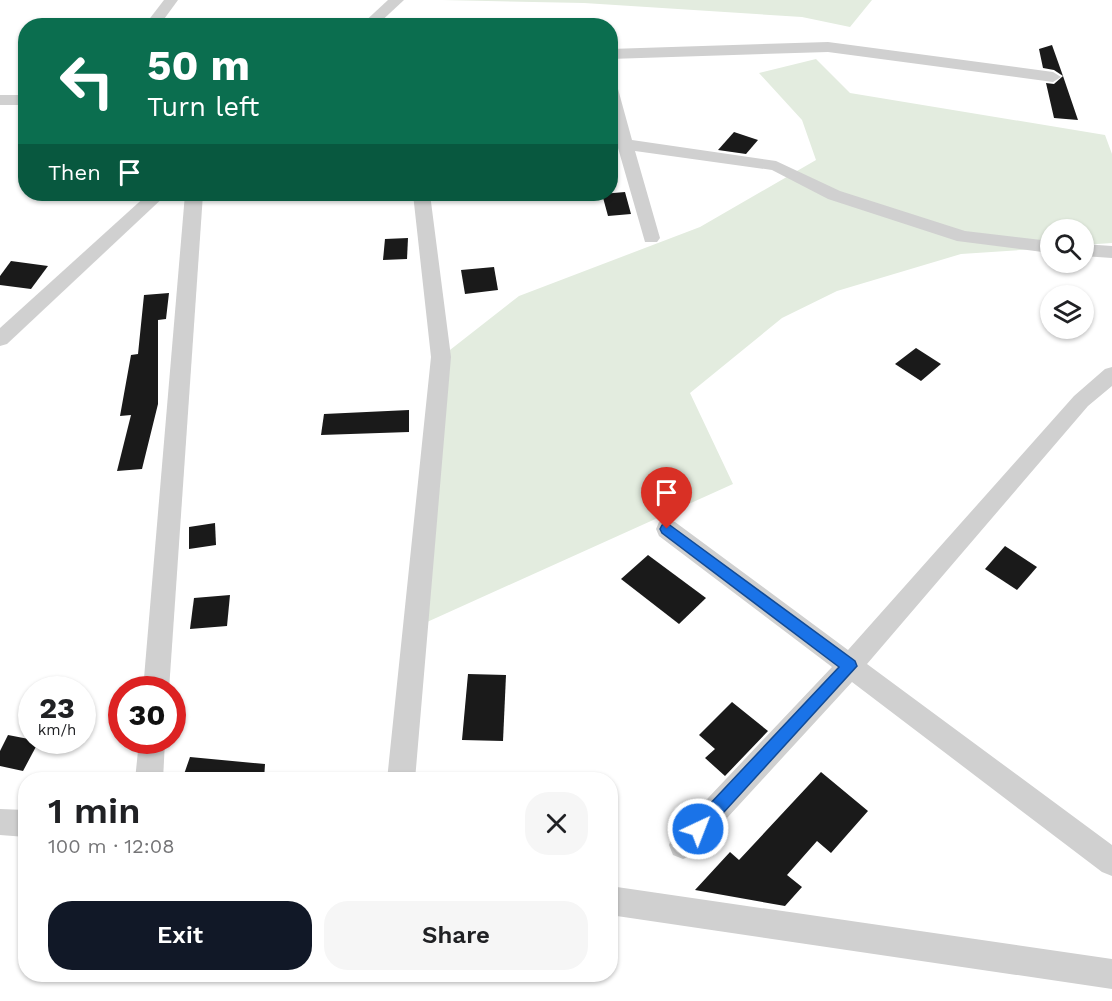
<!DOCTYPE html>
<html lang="en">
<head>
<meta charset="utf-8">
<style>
  :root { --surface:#fff; --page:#f6f6f6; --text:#202124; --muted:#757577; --accent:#111827 }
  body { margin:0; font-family:"Work Sans",sans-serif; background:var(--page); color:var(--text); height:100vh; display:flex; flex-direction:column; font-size:22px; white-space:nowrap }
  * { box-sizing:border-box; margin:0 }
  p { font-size:20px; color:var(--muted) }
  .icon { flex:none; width:33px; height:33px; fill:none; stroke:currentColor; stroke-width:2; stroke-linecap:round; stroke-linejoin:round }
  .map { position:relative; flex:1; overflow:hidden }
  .sheet { position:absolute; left:18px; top:772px; width:600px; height:210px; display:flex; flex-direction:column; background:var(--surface); border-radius:24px; box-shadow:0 2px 4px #0004 }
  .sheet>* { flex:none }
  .guide { position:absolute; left:18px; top:18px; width:600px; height:183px; border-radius:24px; box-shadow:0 2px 4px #0004; background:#0b6e4f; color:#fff; overflow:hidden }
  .buttons { position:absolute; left:1040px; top:219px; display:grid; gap:12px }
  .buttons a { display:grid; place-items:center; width:54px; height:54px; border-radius:50%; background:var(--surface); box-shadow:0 2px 4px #0004; font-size:30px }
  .speed { position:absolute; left:18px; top:676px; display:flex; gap:12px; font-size:30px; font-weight:700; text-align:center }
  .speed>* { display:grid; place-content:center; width:78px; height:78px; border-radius:50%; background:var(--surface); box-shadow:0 2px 4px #0004; line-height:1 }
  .speed small { font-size:15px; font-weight:400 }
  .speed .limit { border:9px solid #d22; background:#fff; color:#111 }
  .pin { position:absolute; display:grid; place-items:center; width:51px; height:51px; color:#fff; margin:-62px -26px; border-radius:50% 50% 50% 0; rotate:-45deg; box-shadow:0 0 6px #0007 }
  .pin .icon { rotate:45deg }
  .me { position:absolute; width:66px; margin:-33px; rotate:43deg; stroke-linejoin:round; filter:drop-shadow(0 0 4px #0008) }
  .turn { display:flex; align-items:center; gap:21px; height:126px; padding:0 30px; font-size:27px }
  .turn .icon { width:78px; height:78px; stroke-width:2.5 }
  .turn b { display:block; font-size:42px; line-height:51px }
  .then { display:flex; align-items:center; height:57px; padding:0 30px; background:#0003; gap:12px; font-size:22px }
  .round { display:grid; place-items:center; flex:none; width:63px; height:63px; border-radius:24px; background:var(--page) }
  .overview { display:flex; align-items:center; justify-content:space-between; height:102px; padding:0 30px }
  h1 { font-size:36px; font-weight:600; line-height:45px }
  .cta { display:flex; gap:12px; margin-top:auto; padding:12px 30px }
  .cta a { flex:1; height:69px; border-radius:24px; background:var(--accent); color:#fff; font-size:24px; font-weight:600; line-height:69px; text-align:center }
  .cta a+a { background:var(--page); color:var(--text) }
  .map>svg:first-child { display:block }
  .green { fill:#e3ecdf }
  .building { fill:#1a1a1a }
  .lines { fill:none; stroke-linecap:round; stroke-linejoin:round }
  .street { fill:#d0d0d0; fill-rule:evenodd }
  .route { fill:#1a73e8; stroke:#114b97; stroke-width:1.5 }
</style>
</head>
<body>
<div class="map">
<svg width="1112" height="1001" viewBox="0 0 1112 1001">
  <rect width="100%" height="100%" fill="#fff"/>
  <g class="green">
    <path d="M442,0H872L850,27L802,17L584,3Z"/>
    <path d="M816,59L850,93L1105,135L1112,154V243L1083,245V230H1050V248L961,254L837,291L782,318L690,393L733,484L416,627L441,357L519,296L700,227L816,160L802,120L759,73Z"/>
  </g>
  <g class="building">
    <path d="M1052,45L1063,76L1054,70L1043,68L1039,49Z"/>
    <path d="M1063,76L1078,120L1054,118L1046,83L1054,84Z"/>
    <path d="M734,132L758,140L746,154L718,150Z"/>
    <path d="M625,192L631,214L608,216L602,194Z"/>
    <path d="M408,238L407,259L383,260L385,239Z"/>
    <path d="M11,261L48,266L31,289L0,285V276Z"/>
    <path d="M494,267L498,290L465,294L461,270Z"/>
    <path d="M169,293L166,319L158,320V404L142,469L117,471L131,415L120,416L131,355L138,354L144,295Z"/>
    <path d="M916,348L941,364L921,381L895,364Z"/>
    <path d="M409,410V432L321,435L324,414Z"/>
    <path d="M215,523L216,545L189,549V527Z"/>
    <path d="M1005,546L1037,567L1017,590L985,569Z"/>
    <path d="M648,555L706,598L679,624L621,579Z"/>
    <path d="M230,595L227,626L190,629L194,598Z"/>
    <path d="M468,674L506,675L503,741L462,740Z"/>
    <path d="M732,702L768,731L725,776L705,758L715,749L699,735Z"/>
    <path d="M8,735L39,741L23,771L0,766V751Z"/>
    <path d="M190,757L265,764L264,780H182Z"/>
    <path d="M821,772L868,811L831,853L817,841L787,875L802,887L785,906L695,890L730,852L739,860Z"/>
  </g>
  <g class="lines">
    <g class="street">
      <path d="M164,0H178L159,26H144Z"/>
      <path d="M388,0H404L376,26H360Z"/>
      <path d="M828,42L1053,72L1061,77L1053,82L828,52L610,59V49Z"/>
      <path d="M610,84L618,89L632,140L776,161L840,191L965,231L1050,241V253L957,241L828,199L772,170L635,151L660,238L657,242H645L618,148L610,147V137L615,138L610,120Z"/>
      <rect x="0" y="95" width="26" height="10"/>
      <path d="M148,194H167L7,344L0,346V328Z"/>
      <path d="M185,194H203L169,690H143Z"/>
      <path d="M413,194H430L451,357L415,780H387L431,357Z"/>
      <path d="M1083,244L1112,246V258L1083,256Z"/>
      <path d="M1112,367V386L1088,406L867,664L1112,845V876L1102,872L852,682L693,855L683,859L673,855L669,845L673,835L832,667L659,536L656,529L659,522L667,520L675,522L848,650L1074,396L1105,369Z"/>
      <path d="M139,741H165L163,780H135Z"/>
      <path d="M0,809L26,810V837L0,835Z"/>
      <path d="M610,886L1112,959V989L610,915Z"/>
    </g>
  </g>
  <path class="route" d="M667,523L855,661L857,666L704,834L698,837L692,834L690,829L692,823L839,667L662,533L660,529L662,525Z"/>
</svg>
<div class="buttons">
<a><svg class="icon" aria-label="search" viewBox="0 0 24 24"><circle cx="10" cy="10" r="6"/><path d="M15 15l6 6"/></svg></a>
<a><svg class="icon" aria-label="layers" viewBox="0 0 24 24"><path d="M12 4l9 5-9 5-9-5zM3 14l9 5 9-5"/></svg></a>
</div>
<div class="speed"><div>23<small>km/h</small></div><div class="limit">30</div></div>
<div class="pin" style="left:667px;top:529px;background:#d93025"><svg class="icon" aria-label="arrive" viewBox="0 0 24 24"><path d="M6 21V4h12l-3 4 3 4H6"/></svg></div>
<svg class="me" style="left:698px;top:829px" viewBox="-20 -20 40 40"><circle r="17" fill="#1a73e8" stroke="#fff" stroke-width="3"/><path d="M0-11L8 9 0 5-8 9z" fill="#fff"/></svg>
<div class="guide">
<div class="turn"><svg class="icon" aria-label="left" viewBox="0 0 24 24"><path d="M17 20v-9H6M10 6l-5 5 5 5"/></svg><div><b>50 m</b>Turn left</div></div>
<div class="then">Then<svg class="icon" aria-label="arrive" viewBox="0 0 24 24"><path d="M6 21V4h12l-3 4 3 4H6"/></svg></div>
</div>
<section class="sheet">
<div class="overview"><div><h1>1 min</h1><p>100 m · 12:08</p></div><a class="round"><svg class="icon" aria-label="close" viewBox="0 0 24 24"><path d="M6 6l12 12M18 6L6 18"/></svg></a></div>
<div class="cta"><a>Exit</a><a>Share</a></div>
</section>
</div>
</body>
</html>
